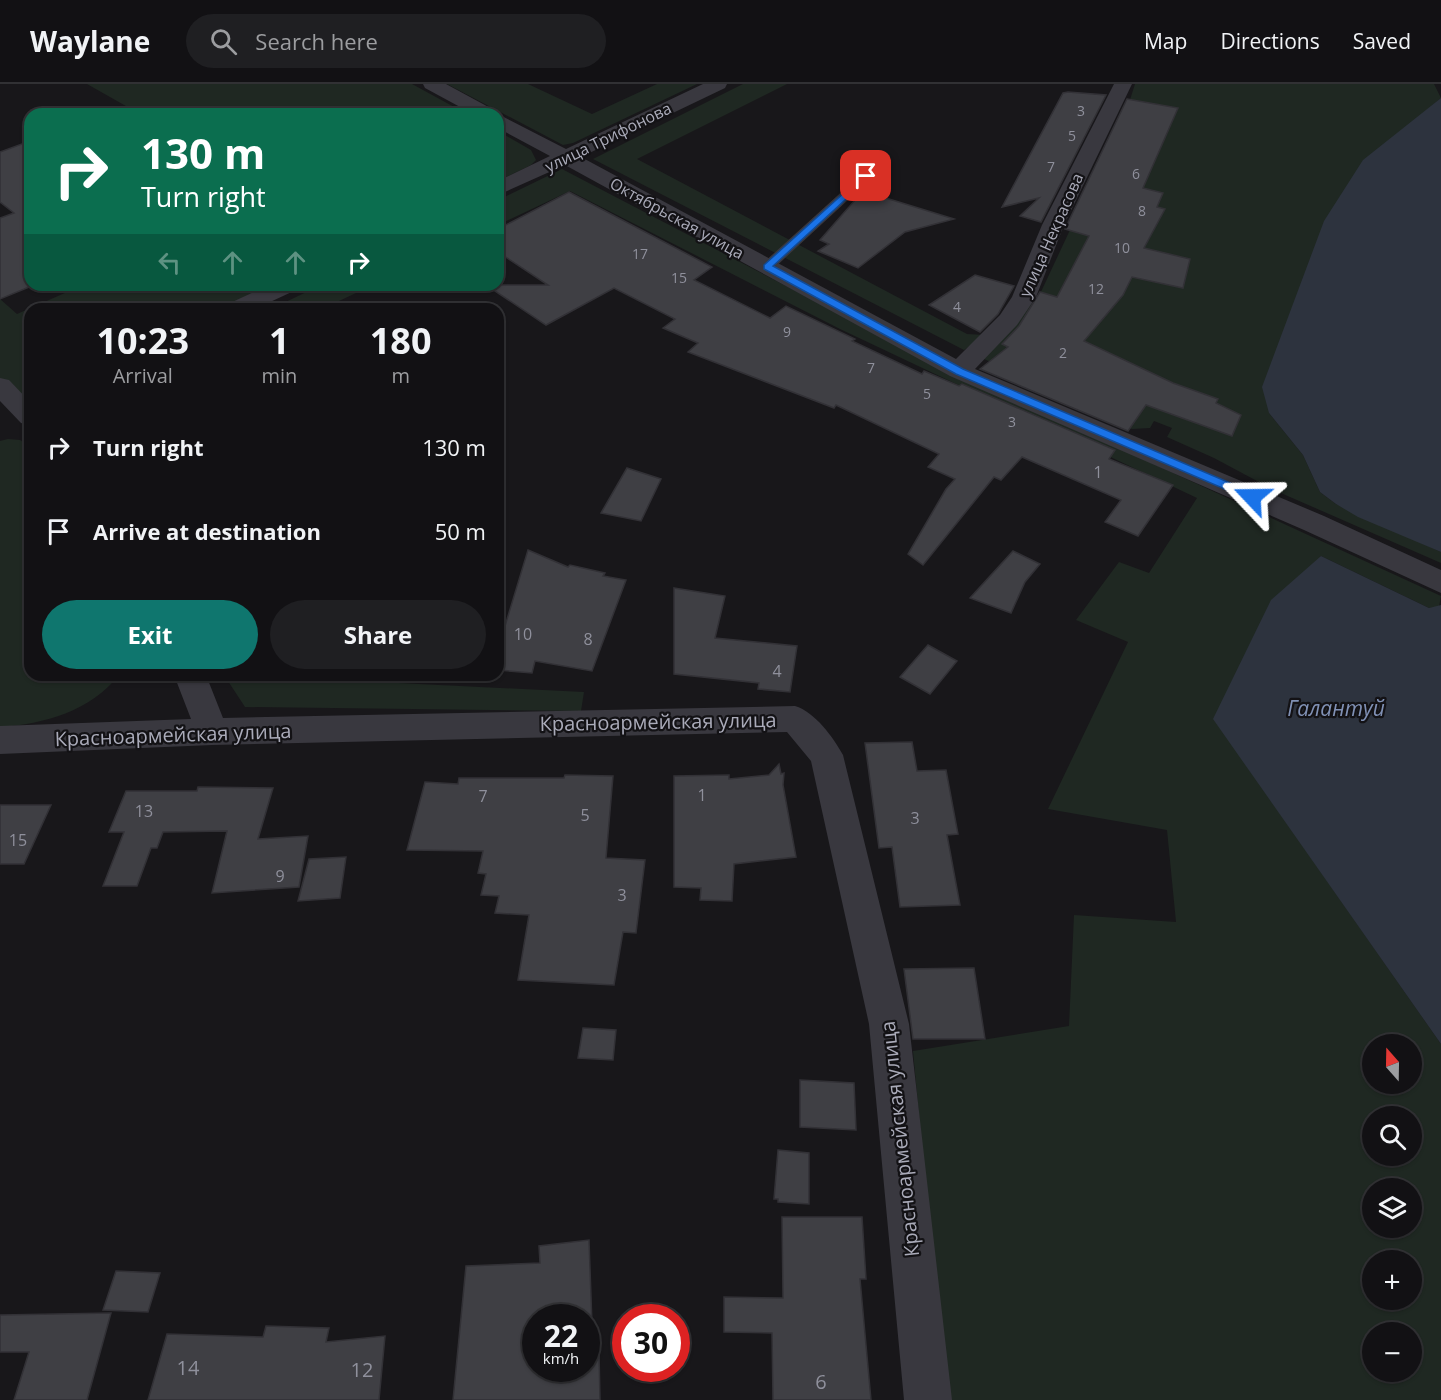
<!DOCTYPE html>
<html lang="en">
<head>
<meta charset="utf-8">
<style>
  :root { --surface:#121114; --page:#1f1f22; --text:#f1f3f6; --muted:#9c9da0; --line:#313134; --accent:#0f766e }
  body { margin:0; font-family:"Open Sans",sans-serif; background:var(--page); color:var(--text); height:100vh; display:flex; flex-direction:column; font-size:22px; white-space:nowrap }
  * { box-sizing:border-box; margin:0 }
  p { font-size:20px; color:var(--muted) }
  .icon { flex:none; width:33px; height:33px; fill:none; stroke:currentColor; stroke-width:2; stroke-linecap:round; stroke-linejoin:round }
  .map { position:relative; flex:1; overflow:hidden }
  .sheet { position:absolute; left:24px; top:219px; width:480px; height:378px; display:flex; flex-direction:column; background:var(--surface); border-radius:18px; box-shadow:0 2px 4px #0004,0 0 0 2px var(--line) }
  .sheet>* { flex:none }
  .top-card { position:absolute; left:24px; top:24px; width:480px; height:183px; border-radius:18px; box-shadow:0 2px 4px #0004,0 0 0 2px var(--line); background:#0b6e4f; color:#fff; overflow:hidden }
  .needle { width:39px; rotate:340deg }
  .buttons { position:absolute; left:1362px; top:950px; display:grid; gap:12px }
  .buttons a { display:grid; place-items:center; width:60px; height:60px; border-radius:50%; background:var(--surface); box-shadow:0 2px 4px #0004,0 0 0 2px var(--line); font-size:30px }
  .speed { position:absolute; left:522px; top:1220px; display:flex; gap:12px; font-size:30px; font-weight:700; text-align:center }
  .speed>* { display:grid; place-content:center; width:78px; height:78px; border-radius:50%; background:var(--surface); box-shadow:0 2px 4px #0004,0 0 0 2px var(--line); line-height:1 }
  .speed small { font-size:15px; font-weight:400 }
  .speed .limit { border:9px solid #d22; background:#fff; color:#111 }
  .pin { position:absolute; display:grid; place-items:center; width:51px; height:51px; color:#fff; margin:-26px; border-radius:12px; box-shadow:0 3px 9px #0006 }
  .me { position:absolute; width:66px; margin:-33px; rotate:293deg; stroke-linejoin:round; filter:drop-shadow(0 0 4px #0008) }
  .turn { display:flex; align-items:center; gap:21px; height:126px; padding:0 18px; font-size:27px }
  .turn .icon { width:78px; height:78px; stroke-width:2.5 }
  .turn b { display:block; font-size:42px; line-height:51px }
  .lanes { display:flex; align-items:center; height:57px; padding:0 18px; background:#0003; justify-content:center; gap:30px; direction:ltr }
  .lanes .off { opacity:.35 }
  .eta { display:flex; justify-content:space-evenly; align-items:center; height:102px; text-align:center }
  .eta b { font-size:36px; font-weight:700; line-height:42px }
  .cta { display:flex; gap:12px; margin-top:auto; padding:12px 18px }
  .cta a { flex:1; height:69px; border-radius:36px; background:var(--accent); color:#fff; font-size:24px; font-weight:700; line-height:69px; text-align:center }
  .cta a+a { background:var(--page); color:var(--text) }
  ul { padding:0; list-style:none }
  li { display:flex; align-items:center; gap:18px; height:84px; padding:0 18px }
  li div { flex:1 }
  li b { display:block; font-size:22px }
  li em { font-style:normal }
  header { display:flex; align-items:center; gap:36px; box-sizing:border-box; height:84px; padding:0 30px; background:var(--surface); border-bottom:2px solid var(--line) }
  header strong { font-size:28px }
  nav { display:flex; gap:33px; margin-inline-start:auto; font-size:21px }
  .search { width:420px; height:54px; background:var(--page); display:flex; align-items:center; gap:15px; box-sizing:border-box; padding:0 21px; border-radius:33px; color:var(--muted); font-size:22px }
  .map>svg:first-child { display:block }
  .green { fill:#1f2822; fill-rule:evenodd }
  .water { fill:#2d333e }
  .building { fill:#3f3f44; stroke:#323136; stroke-width:1.5; fill-rule:evenodd }
  .lines { fill:none; stroke-linecap:round; stroke-linejoin:round }
  .lane { fill:#39383f; fill-rule:evenodd }
  .street { fill:#39383f; fill-rule:evenodd }
  .route { fill:#1a73e8; stroke:#114b97; stroke-width:1.5 }
  .labels { text-anchor:middle; stroke-width:4.5; stroke-linejoin:round; paint-order:stroke }
  .far-number-label { font-size:14px; fill:#8f909c }
  .far-street-label { font-size:16px; fill:#aaabb9; stroke:#131215 }
  .number-label { font-size:16px; fill:#8f909c }
  .street-label { font-size:20px; fill:#aaabb9; stroke:#131215 }
  .near-number-label { font-size:20px; fill:#8f909c }
  .water-label { font-size:21px; font-style:italic; fill:#8091b5; stroke:#131215 }
</style>
</head>
<body>
<header>
<strong>Waylane</strong>
<div class="search"><svg class="icon" aria-label="search" viewBox="0 0 24 24"><circle cx="10" cy="10" r="6"/><path d="M15 15l6 6"/></svg>Search here</div>
<nav><a>Map</a><a>Directions</a><a>Saved</a></nav>
</header>
<div class="map">
<svg width="1441" height="1316" viewBox="0 0 1441 1316">
  <rect width="100%" height="100%" fill="#18171a"/>
  <g class="green">
    <path d="M87,0H412L467,30H140Z"/>
    <path d="M447,0H528L592,30L657,0H697L573,59L563,61Z"/>
    <path d="M743,0H787L637,75L967,250L985,251L964,266L593,75Z"/>
    <path d="M1135,0H1434L1441,14L1413,38L1269,329L1303,371L1320,408L1336,420L1441,468V479L1274,406L1214,374L1167,353L1172,344L1154,337L1150,344L1132,345L982,274L1040,210L1128,22Z"/>
    <path d="M498,47L531,66L536,76L531,81L498,97Z"/>
    <path d="M562,85L811,215L1010,314L1441,512L1439,523L1429,524L1321,472L1214,635L1441,960V1316H946L913,967L1069,942L1074,831L1176,838L1167,746L1048,725L1128,558L1076,536L1119,478L1149,489L1197,414L840,245L570,107L498,141V116ZM1372,960H1412V999H1372ZM1372,1032H1412V1071H1372ZM1372,1104H1412V1143H1372ZM1372,1176H1412V1215H1372ZM1372,1248H1412V1287H1372Z"/>
    <path d="M83,201H274L222,225H30V314L19,319L0,300V215L17,230Z"/>
    <path d="M321,201H373L322,225H271Z"/>
    <path d="M8,355L20,356L30,362V591H119C90,627 45,640 0,643V357Z"/>
    <path d="M224,591H391L399,599L584,608L581,627L245,623Z"/>
  </g>
  <g class="water">
    <path d="M1441,14V468L1358,433L1336,420L1320,408L1303,371L1269,329L1262,303L1324,137L1363,76Z"/>
    <path d="M1321,472L1429,524L1441,521V960L1213,635L1271,516Z"/>
  </g>
  <g class="building">
    <path d="M1068,8L1106,11L1041,138L1020,132L1039,114L1002,123L1063,9Z"/>
    <path d="M1127,15L1178,24L1143,104L1163,109L1157,123L1165,125L1144,164L1190,175L1183,204L1132,193L1123,211L1084,257L1173,299L1218,315L1216,319L1241,331L1232,352L1146,321L1128,347L980,285L1008,263L1002,260L1019,242L1040,208L1057,213L1089,152L1065,145Z"/>
    <path d="M30,57V201H34L0,215V134L14,129L0,118V68Z"/>
    <path d="M863,107L954,135L905,148L858,184L818,167L829,160L820,156Z"/>
    <path d="M569,108L712,183L694,196L770,234L786,222L855,255L852,257L922,290L924,287L959,302L962,300L1115,366L1109,375L1173,401L1138,452L1105,438L1121,416L1022,373L1001,396L994,393L923,481L908,470L946,405L955,395L928,383L939,370L836,321L834,324L688,268L698,259L663,244L675,235L614,204L546,241L486,201H548L498,168V145Z"/>
    <path d="M975,191L1014,202L998,230L980,248L929,221Z"/>
    <path d="M627,384L661,395L641,437L601,429Z"/>
    <path d="M528,466L568,483L570,481L605,489L603,492L626,496L592,587L535,577L532,589L498,586V565Z"/>
    <path d="M1013,467L1040,480L1025,498L1011,529L970,514Z"/>
    <path d="M674,504L725,512L715,554L797,562L790,608L758,605L759,599L674,590Z"/>
    <path d="M928,561L957,577L930,610L900,593Z"/>
    <path d="M912,658L917,687L946,686L958,750L947,751L960,821L900,823L892,763L879,764L865,659Z"/>
    <path d="M779,680L781,690L784,689L783,701L796,773L734,780L732,817L700,816L701,804L674,803V692L729,691V695L769,691Z"/>
    <path d="M565,691L613,692L606,774L645,776L636,849L623,848L614,901L518,896L529,831L495,829L499,812L481,811L486,790L478,789L483,767L407,766L425,698L458,700L459,694H564Z"/>
    <path d="M198,703L273,704L258,755L308,752L299,803L212,809L227,747L163,748L157,764H151L137,802H103L124,748H109L126,707H197Z"/>
    <path d="M0,721H51L24,780H0Z"/>
    <path d="M346,773L340,814L298,817L309,775Z"/>
    <path d="M974,884L985,955H913L904,885Z"/>
    <path d="M583,944L616,946L613,976L578,974Z"/>
    <path d="M800,996L854,999L856,1046L800,1043Z"/>
    <path d="M778,1066L809,1069V1120L778,1118V1115H774Z"/>
    <path d="M782,1133H862L866,1195H860L871,1316H773L772,1249L724,1248V1213L783,1214Z"/>
    <path d="M589,1156L593,1269L599,1268L600,1316H453L466,1182L540,1179L539,1162ZM536,1233H586V1284H536Z"/>
    <path d="M116,1187L160,1189L148,1228L103,1226Z"/>
    <path d="M111,1229L87,1316H14L29,1268H0V1231Z"/>
    <path d="M266,1242L329,1244L326,1258L385,1252L379,1316H148L167,1250L263,1253Z"/>
  </g>
  <g class="lines">
    <path class="lane" d="M883,73L889,77L887,80L772,186H762L760,183L762,180L879,74Z"/>
    <g class="street">
      <path d="M423,0H446L494,26L497,30H473L425,4Z"/>
      <path d="M703,0H727L725,4L581,73L956,275L1000,231L1012,213L1042,141L1114,0H1132L1064,141L1036,213L1017,241L975,285L1324,432L1441,486V509L1304,446L950,292L565,81L498,111V97L550,72L498,44V30L566,65Z"/>
      <path d="M269,201H299L296,206L255,225H224L228,220Z"/>
      <path d="M0,294L9,296L30,318V341L21,339L0,317Z"/>
      <path d="M174,591H206L223,634L795,622C815,628 833,653 843,671L909,940L952,1316H904L869,940L811,677L787,648L212,661L0,670V642L191,635Z"/>
    </g>
  </g>
  <path class="route" d="M866,89L871,92L869,94L773,182L963,285L1256,410V415H1248L956,290L764,185V181Z"/>
  <g class="labels">
    <g class="far-number-label">
      <text x="1081" y="32">3</text>
      <text x="1072" y="57">5</text>
      <text x="1051" y="88">7</text>
      <text x="1136" y="95">6</text>
      <text x="1142" y="132">8</text>
      <text x="1122" y="169">10</text>
      <text x="640" y="175">17</text>
      <text x="679" y="199">15</text>
      <text x="1096" y="210">12</text>
      <text x="957" y="228">4</text>
      <text x="787" y="253">9</text>
      <text x="1063" y="274">2</text>
      <text x="871" y="289">7</text>
      <text x="927" y="315">5</text>
      <text x="1012" y="343">3</text>
    </g>
    <g class="far-street-label">
      <text transform="translate(608 53) rotate(-26)" y="6">улица Трифонова</text>
      <text transform="translate(677 134) rotate(29)" y="6">Октябрьская улица</text>
      <text transform="translate(1051 151) rotate(-66)" y="6">улица Некрасова</text>
    </g>
    <g class="number-label">
      <text x="1098" y="394">1</text>
      <text x="523" y="556">10</text>
      <text x="588" y="561">8</text>
      <text x="777" y="593">4</text>
      <text x="702" y="717">1</text>
      <text x="483" y="718">7</text>
      <text x="144" y="733">13</text>
      <text x="585" y="737">5</text>
      <text x="915" y="740">3</text>
      <text x="18" y="762">15</text>
      <text x="280" y="798">9</text>
      <text x="622" y="817">3</text>
    </g>
    <g class="street-label">
      <text transform="translate(658 638) rotate(-1)" y="7">Красноармейская улица</text>
      <text transform="translate(173 651) rotate(-2)" y="7">Красноармейская улица</text>
      <text transform="translate(900 1055) rotate(-96)" y="7">Красноармейская улица</text>
    </g>
    <g class="near-number-label">
      <text x="188" y="1291">14</text>
      <text x="362" y="1293">12</text>
      <text x="821" y="1305">6</text>
    </g>
    <g class="water-label">
      <text x="1336" y="632">Галантуй</text>
    </g>
  </g>
</svg>
<div class="buttons">
<a><svg class="needle" viewBox="-14 -14 28 28"><path d="M0-13l5 13h-10z" fill="#e53935"/><path d="M0 13l5-13h-10z" fill="#9c9da0"/></svg></a>
<a><svg class="icon" aria-label="search" viewBox="0 0 24 24"><circle cx="10" cy="10" r="6"/><path d="M15 15l6 6"/></svg></a>
<a><svg class="icon" aria-label="layers" viewBox="0 0 24 24"><path d="M12 4l9 5-9 5-9-5zM3 14l9 5 9-5"/></svg></a>
<a>+</a>
<a>−</a>
</div>
<div class="speed"><div>22<small>km/h</small></div><div class="limit">30</div></div>
<div class="pin" style="left:866px;top:92px;background:#d93025"><svg class="icon" aria-label="arrive" viewBox="0 0 24 24"><path d="M6 21V4h12l-3 4 3 4H6"/></svg></div>
<svg class="me" style="left:1252px;top:413px" viewBox="-20 -20 40 40"><path d="M0-17L14 15 0 8-14 15z" fill="#1a73e8" stroke="#fff" stroke-width="4"/></svg>
<div class="top-card">
<div class="turn"><svg class="icon" aria-label="right" viewBox="0 0 24 24"><path d="M7 20v-9h11M14 6l5 5-5 5"/></svg><div><b>130 m</b>Turn right</div></div>
<div class="lanes"><svg class="icon off" aria-label="left" viewBox="0 0 24 24"><path d="M17 20v-9H6M10 6l-5 5 5 5"/></svg><svg class="icon off" aria-label="ahead" viewBox="0 0 24 24"><path d="M12 20V5M6 11l6-6 6 6"/></svg><svg class="icon off" aria-label="ahead" viewBox="0 0 24 24"><path d="M12 20V5M6 11l6-6 6 6"/></svg><svg class="icon" aria-label="right" viewBox="0 0 24 24"><path d="M7 20v-9h11M14 6l5 5-5 5"/></svg></div>
</div>
<section class="sheet">
<div class="eta">
<div><b>10:23</b><p>Arrival</p></div>
<div><b>1</b><p>min</p></div>
<div><b>180</b><p>m</p></div>
</div>
<ul>
<li><svg class="icon" aria-label="right" viewBox="0 0 24 24"><path d="M7 20v-9h11M14 6l5 5-5 5"/></svg><div><b>Turn right</b></div><em>130 m</em></li>
<li><svg class="icon" aria-label="arrive" viewBox="0 0 24 24"><path d="M6 21V4h12l-3 4 3 4H6"/></svg><div><b>Arrive at destination</b></div><em>50 m</em></li>
</ul>
<div class="cta"><a>Exit</a><a>Share</a></div>
</section>
</div>
</body>
</html>
